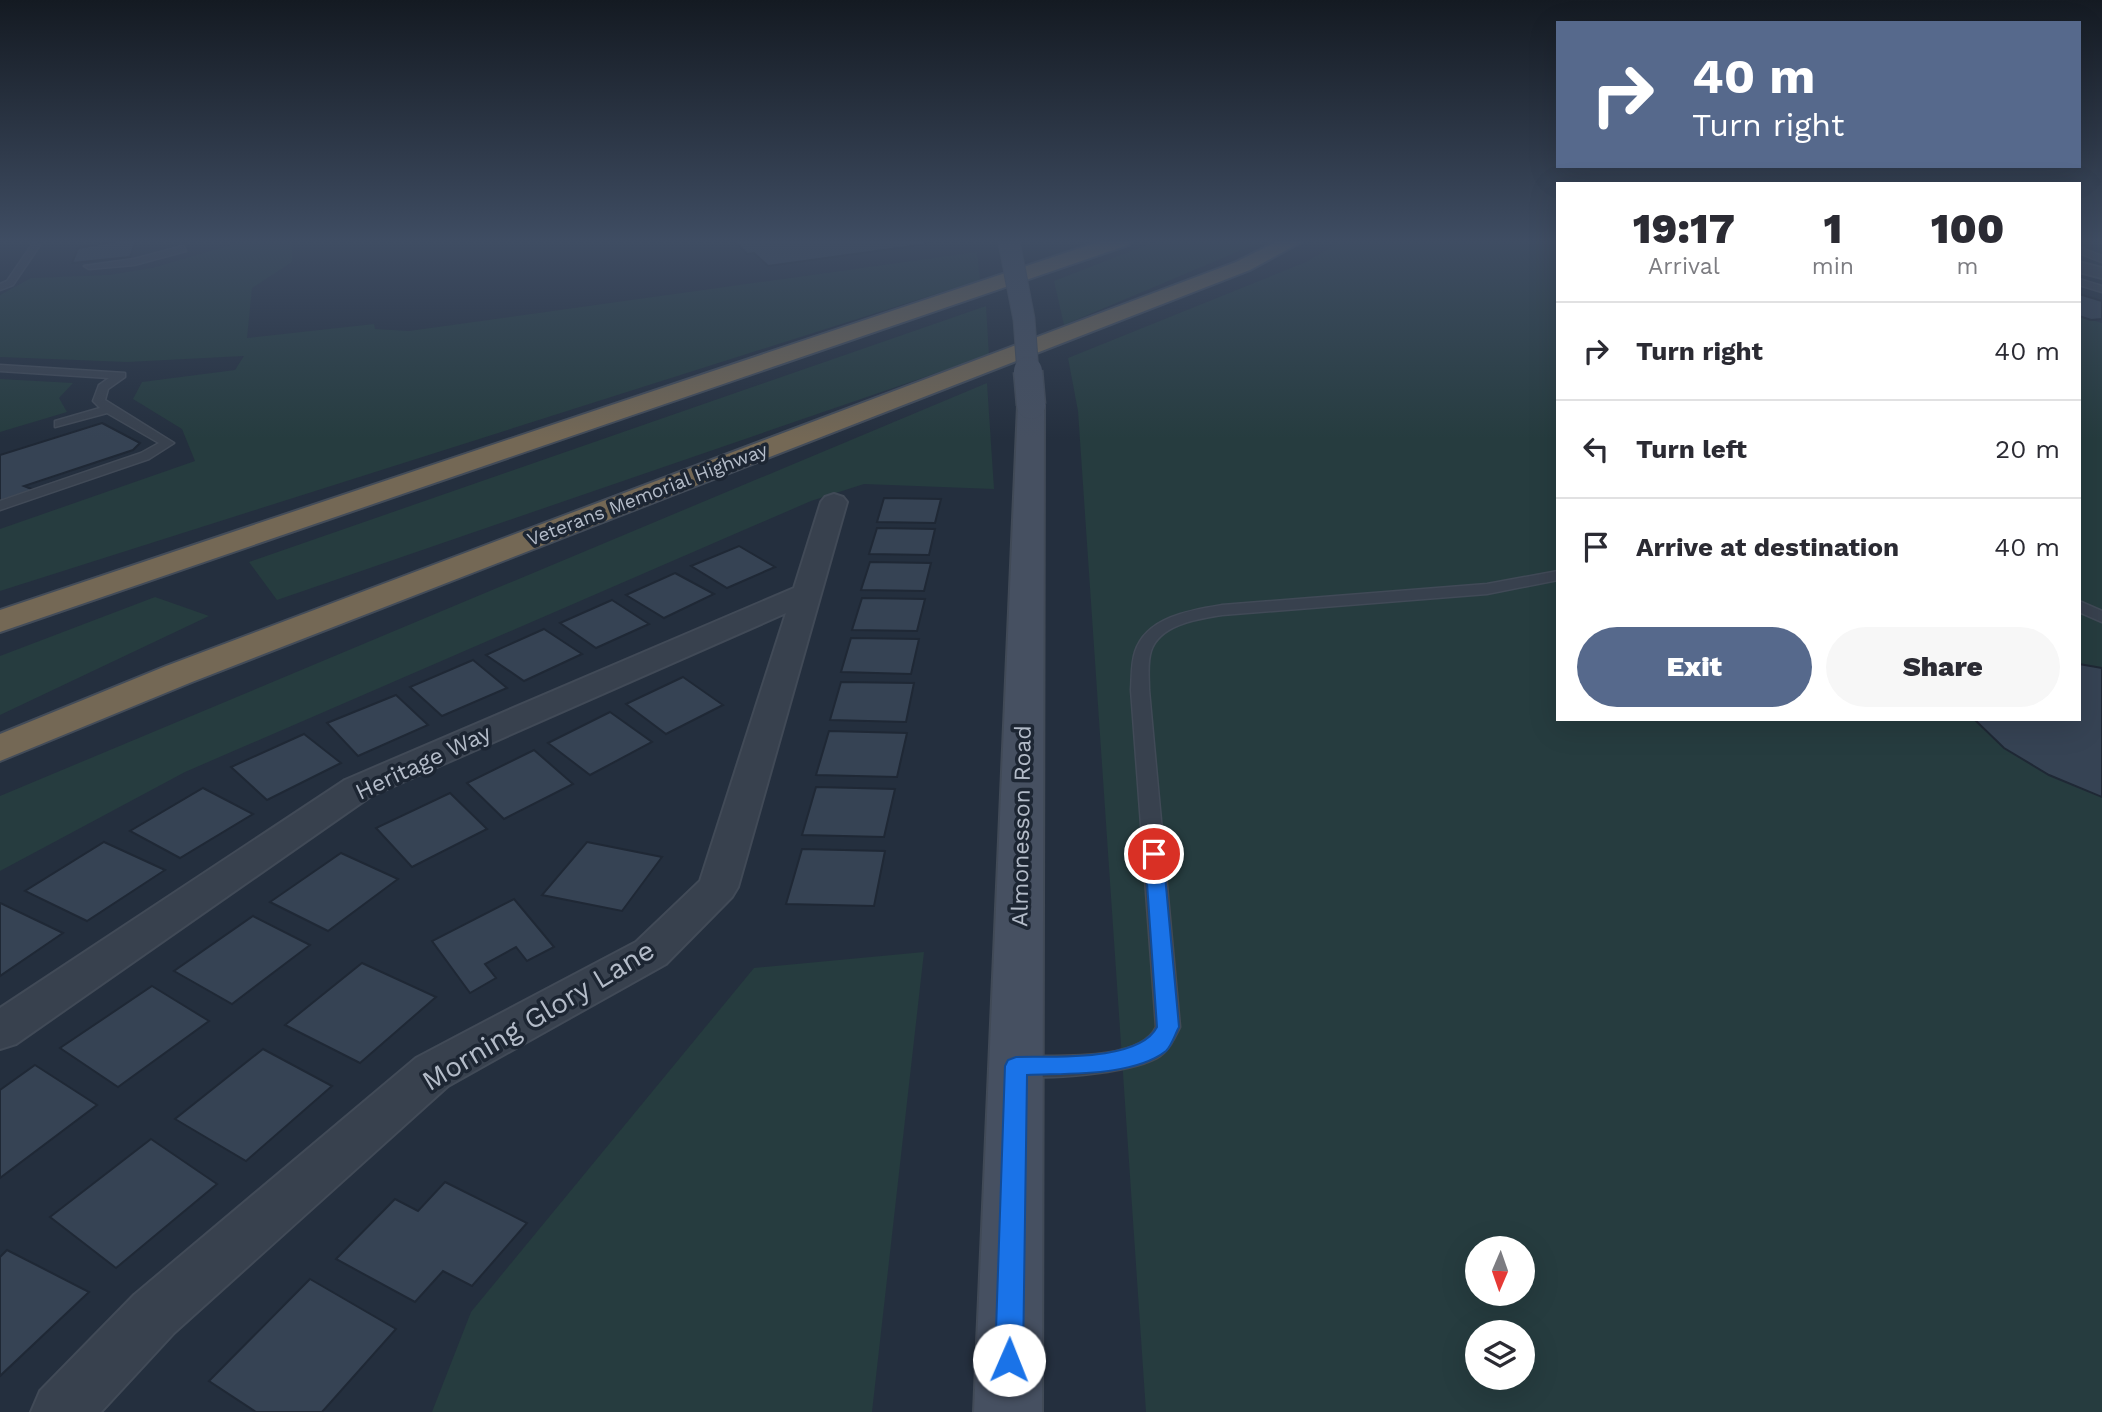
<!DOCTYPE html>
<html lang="en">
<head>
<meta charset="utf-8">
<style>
  :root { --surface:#fff; --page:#f7f7f7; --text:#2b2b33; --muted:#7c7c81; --line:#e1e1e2; --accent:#56698c }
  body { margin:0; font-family:"Work Sans",sans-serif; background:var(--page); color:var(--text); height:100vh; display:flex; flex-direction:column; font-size:26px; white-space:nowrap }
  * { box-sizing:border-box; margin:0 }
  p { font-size:23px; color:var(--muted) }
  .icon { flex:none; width:38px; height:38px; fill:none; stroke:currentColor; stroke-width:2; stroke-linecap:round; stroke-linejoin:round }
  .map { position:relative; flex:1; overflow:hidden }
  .panel { position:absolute; left:1556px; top:182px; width:525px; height:539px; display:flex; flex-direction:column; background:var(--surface); border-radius:0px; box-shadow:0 7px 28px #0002 }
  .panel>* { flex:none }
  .guide { position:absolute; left:1556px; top:21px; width:525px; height:147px; border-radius:0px; box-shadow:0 7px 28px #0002; background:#56698c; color:#fff; overflow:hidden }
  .needle { width:46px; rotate:182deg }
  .fabs { position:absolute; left:1465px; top:1236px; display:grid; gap:14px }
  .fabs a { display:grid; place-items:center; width:70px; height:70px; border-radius:50%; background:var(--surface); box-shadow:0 7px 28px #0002; font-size:35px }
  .pin { position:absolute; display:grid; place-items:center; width:60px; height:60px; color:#fff; margin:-30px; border:4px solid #fff; border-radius:50%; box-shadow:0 2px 7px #0007 }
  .me { position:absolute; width:77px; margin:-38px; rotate:1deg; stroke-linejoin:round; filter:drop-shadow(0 0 5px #0008) }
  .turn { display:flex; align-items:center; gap:24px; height:147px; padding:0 21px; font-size:32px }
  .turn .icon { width:91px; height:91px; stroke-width:2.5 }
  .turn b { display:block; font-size:49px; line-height:60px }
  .eta { display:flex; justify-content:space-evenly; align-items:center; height:119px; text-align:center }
  .eta b { font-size:42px; font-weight:800; line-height:49px }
  .button { display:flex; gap:14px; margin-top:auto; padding:14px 21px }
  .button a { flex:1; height:80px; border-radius:42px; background:var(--accent); color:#fff; font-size:28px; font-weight:800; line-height:80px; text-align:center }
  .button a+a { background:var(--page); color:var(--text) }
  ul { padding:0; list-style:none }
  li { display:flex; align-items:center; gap:21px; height:98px; padding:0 21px; border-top:2px solid var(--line) }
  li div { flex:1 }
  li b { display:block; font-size:26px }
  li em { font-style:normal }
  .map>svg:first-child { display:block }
  .green { fill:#263c3f; fill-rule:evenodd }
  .building { fill:#364354; stroke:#1f2835; stroke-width:2 }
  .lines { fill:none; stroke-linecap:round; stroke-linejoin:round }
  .service-casing { stroke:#414a57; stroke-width:3 }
  .minor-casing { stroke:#414a57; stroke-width:4 }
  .secondary-casing { stroke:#414a57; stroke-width:4 }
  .motorway-casing { stroke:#434c59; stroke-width:4 }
  .service { fill:#38414e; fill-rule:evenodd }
  .minor { fill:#38414e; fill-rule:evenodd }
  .secondary { fill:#465061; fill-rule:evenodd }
  .motorway { fill:#746855; fill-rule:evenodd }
  .secondary-bridge-far1-casing { stroke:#414a57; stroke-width:23; stroke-linecap:butt }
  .secondary-bridge-casing { stroke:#414a57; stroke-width:31; stroke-linecap:butt }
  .secondary-bridge-far1 { stroke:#465061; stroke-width:21 }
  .secondary-bridge { stroke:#465061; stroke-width:28 }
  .route { fill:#1a73e8; stroke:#114b97; stroke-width:2 }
  .labels { text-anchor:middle; stroke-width:7; stroke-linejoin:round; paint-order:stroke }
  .far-street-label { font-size:19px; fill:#b4bcc9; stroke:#1d2633 }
  .street-label { font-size:23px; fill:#b4bcc9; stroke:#1d2633 }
  .near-street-label { font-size:28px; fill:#b4bcc9; stroke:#1d2633 }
</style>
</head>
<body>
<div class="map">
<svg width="2102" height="1412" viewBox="0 0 2102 1412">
  <rect width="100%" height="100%" fill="#242f3e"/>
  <g class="green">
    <path d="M245,241H292V262L252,288L247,338L374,324L375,329L409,331L977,252L980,280L0,591V529L195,461L182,429L133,399L142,382L235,370L244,356L127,362L0,357V295L31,278L109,275L152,268Z"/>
    <path d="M1157,241H1263L1064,325L1054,281Z"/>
    <path d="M1342,241H1557L1558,719H2079V316L2102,323V1412H1146L1078,411L1068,358L1306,262ZM1477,1248H1522V1293H1477ZM1477,1332H1522V1377H1477Z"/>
    <path d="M986,306L989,355L277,600L249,562Z"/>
    <path d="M0,379L73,383L59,398L67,412L0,432Z"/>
    <path d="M987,383L994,489L864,484L811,501L185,772L0,871V796Z"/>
    <path d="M155,597L209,616L0,715V656Z"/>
    <path d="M924,952L872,1412H432L471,1312L754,968Z"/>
  </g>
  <g class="building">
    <path d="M118,241H136L130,257L72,263L78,248Z"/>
    <path d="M735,241H923L927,244L768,266L754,253L747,254Z"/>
    <path d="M2079,294L2102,301V319L2091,320L2079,316Z"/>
    <path d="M102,423L140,443L133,450L24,486L34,490L0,501V455Z"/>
    <path d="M884,498L941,499L935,523L877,522Z"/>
    <path d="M877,528L935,529L929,555L869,554Z"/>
    <path d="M739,546L775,567L727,588L691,566Z"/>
    <path d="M870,562L931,563L924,591L861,590Z"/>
    <path d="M675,573L714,594L664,618L626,595Z"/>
    <path d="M862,598L925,599L917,631L852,630Z"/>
    <path d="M612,600L649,624L596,648L560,623Z"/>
    <path d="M544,629L582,654L524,681L486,655Z"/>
    <path d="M851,638L919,639L911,674L841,672Z"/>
    <path d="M473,660L507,688L442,716L410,687Z"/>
    <path d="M2079,664L2102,668V797L2049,775L2004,748L1974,719H2079Z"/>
    <path d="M683,677L723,705L666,734L626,704Z"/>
    <path d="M841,682L914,683L906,722L830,720Z"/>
    <path d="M396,695L428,725L358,756L327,723Z"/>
    <path d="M610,712L652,742L590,775L548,743Z"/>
    <path d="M829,731L907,733L897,777L816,775Z"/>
    <path d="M304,734L341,763L267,800L231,767Z"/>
    <path d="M534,750L573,784L504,819L467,783Z"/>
    <path d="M816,787L895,789L884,837L802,835Z"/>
    <path d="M203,788L253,814L180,858L130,831Z"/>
    <path d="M450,793L487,829L412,867L376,828Z"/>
    <path d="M104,842L165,870L87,921L25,891Z"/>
    <path d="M587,842L662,857L622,911L542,895Z"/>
    <path d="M802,849L885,851L874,906L786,904Z"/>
    <path d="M341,853L398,879L328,931L270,902Z"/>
    <path d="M514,899L554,947L527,961L516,947L485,964L496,978L470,993L432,941Z"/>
    <path d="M0,903L63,933L0,976Z"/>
    <path d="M253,916L310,945L232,1004L174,971Z"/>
    <path d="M362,963L436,997L360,1063L285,1025Z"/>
    <path d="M152,986L209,1021L118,1087L60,1048Z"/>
    <path d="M263,1049L332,1086L246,1161L175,1119Z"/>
    <path d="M35,1065L97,1105L0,1178V1090Z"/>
    <path d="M151,1139L217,1184L116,1268L50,1217Z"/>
    <path d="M445,1182L527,1223L472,1286L443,1271L415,1302L336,1259L395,1199L418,1211Z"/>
    <path d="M7,1250L89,1292L0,1376V1257Z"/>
    <path d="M310,1279L396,1329L322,1412H256L209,1381Z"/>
  </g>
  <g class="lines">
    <defs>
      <g id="service">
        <path d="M33,243L40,245L13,285L0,290V284L7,281Z"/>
        <path d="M183,246L186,251L134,265L89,269L84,266L134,259Z"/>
        <path d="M2079,247L2102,256V262L2079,253Z"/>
        <path d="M2079,279L2102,286V292L2079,285Z"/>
        <path d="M0,365L125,373V377L108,389L105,400L174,443L149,459L0,510V501L141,453L159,443L107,413L55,427V421L100,408L93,401L99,385L109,378L0,371Z"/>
        <path d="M1558,571V580L1487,594L1222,615C1198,619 1160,624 1151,651C1147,663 1149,678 1149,690L1180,1027C1174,1039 1169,1051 1157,1058C1129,1073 1040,1083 1010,1073L1007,1066L1010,1059L1019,1056C1053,1055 1140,1062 1156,1027L1131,690C1132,678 1131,664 1135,652C1146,617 1191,610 1222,605L1487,584Z"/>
        <path d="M2079,601L2102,611V622L2079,612Z"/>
      </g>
      <g id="minor">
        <path d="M2079,262L2102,268V278L2079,272Z"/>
        <path d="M834,494L843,497L847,502L738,887L732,897L666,964L448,1086L174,1333L101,1412H31L40,1391L134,1295L416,1058L636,942L700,881L786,613L371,796L16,1044L0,1049V1008L345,780L794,588L821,502L825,497Z"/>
      </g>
      <path id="secondary" d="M1031,397L1040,400L1044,405L1042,1412H974L1018,405L1022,400Z"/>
      <g id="motorway">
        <path d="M1101,241H1130L1128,245L0,632V610Z"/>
        <path d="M1278,241H1303L1250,270L192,682L0,761V734L166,666L1236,262Z"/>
      </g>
    </defs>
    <use href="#service" class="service-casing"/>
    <use href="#minor" class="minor-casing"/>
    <use href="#secondary" class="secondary-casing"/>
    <use href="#motorway" class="motorway-casing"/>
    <use href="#service" class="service"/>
    <use href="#minor" class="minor"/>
    <use href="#secondary" class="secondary"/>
    <use href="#motorway" class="motorway"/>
    <defs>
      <path id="secondary-bridge-far1" d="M1009,242L1024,319L1028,373"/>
      <path id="secondary-bridge" d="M1028,371L1031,405"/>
    </defs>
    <use href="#secondary-bridge-far1" class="secondary-bridge-far1-casing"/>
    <use href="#secondary-bridge" class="secondary-bridge-casing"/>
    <use href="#secondary-bridge-far1" class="secondary-bridge-far1"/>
    <use href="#secondary-bridge" class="secondary-bridge"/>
  </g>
  <linearGradient id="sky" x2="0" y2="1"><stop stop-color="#141a22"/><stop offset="0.55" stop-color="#3f4d63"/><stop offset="1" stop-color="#3f4d63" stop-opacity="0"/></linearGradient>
  <rect width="2102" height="439" fill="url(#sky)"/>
  <path class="route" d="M1154,847L1163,854L1179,1027C1175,1034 1172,1045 1166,1051C1132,1077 1067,1073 1027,1075L1023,1360L1019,1369L1009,1373L999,1369L995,1360L1005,1066L1008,1060L1016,1057C1051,1056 1139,1062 1157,1027L1145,854Z"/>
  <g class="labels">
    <g class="far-street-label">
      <text transform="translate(647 494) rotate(-21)" y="7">Veterans Memorial Highway</text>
    </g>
    <g class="street-label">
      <text transform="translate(423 762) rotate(-25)" y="8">Heritage Way</text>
      <text transform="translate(1021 826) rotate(-89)" y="8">Almonesson Road</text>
    </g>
    <g class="near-street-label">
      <text transform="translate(538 1015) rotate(-31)" y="10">Morning Glory Lane</text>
    </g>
  </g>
</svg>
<div class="fabs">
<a><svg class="needle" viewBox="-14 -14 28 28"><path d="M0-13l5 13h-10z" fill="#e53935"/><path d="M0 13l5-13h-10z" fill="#7c7c81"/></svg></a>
<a><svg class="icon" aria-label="layers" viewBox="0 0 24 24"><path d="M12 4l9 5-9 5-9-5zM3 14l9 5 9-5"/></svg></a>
</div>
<div class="pin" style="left:1154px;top:854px;background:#d93025"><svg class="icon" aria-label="arrive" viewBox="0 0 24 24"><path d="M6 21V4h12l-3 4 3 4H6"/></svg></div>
<svg class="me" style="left:1009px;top:1360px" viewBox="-20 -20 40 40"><circle r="19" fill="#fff"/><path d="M0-13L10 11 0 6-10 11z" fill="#1a73e8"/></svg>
<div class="guide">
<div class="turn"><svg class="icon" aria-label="right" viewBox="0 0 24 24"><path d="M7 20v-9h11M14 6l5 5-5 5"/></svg><div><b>40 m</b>Turn right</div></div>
</div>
<section class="panel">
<div class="eta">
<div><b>19:17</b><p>Arrival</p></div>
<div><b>1</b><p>min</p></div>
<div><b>100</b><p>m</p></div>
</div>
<ul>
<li><svg class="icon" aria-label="right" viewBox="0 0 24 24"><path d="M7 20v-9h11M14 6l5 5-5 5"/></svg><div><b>Turn right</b></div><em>40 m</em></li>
<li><svg class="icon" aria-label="left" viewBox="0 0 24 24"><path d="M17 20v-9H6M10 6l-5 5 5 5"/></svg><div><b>Turn left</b></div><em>20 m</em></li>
<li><svg class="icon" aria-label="arrive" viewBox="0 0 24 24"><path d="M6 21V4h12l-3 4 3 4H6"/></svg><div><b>Arrive at destination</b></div><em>40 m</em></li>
</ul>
<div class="button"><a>Exit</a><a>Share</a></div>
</section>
</div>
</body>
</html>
